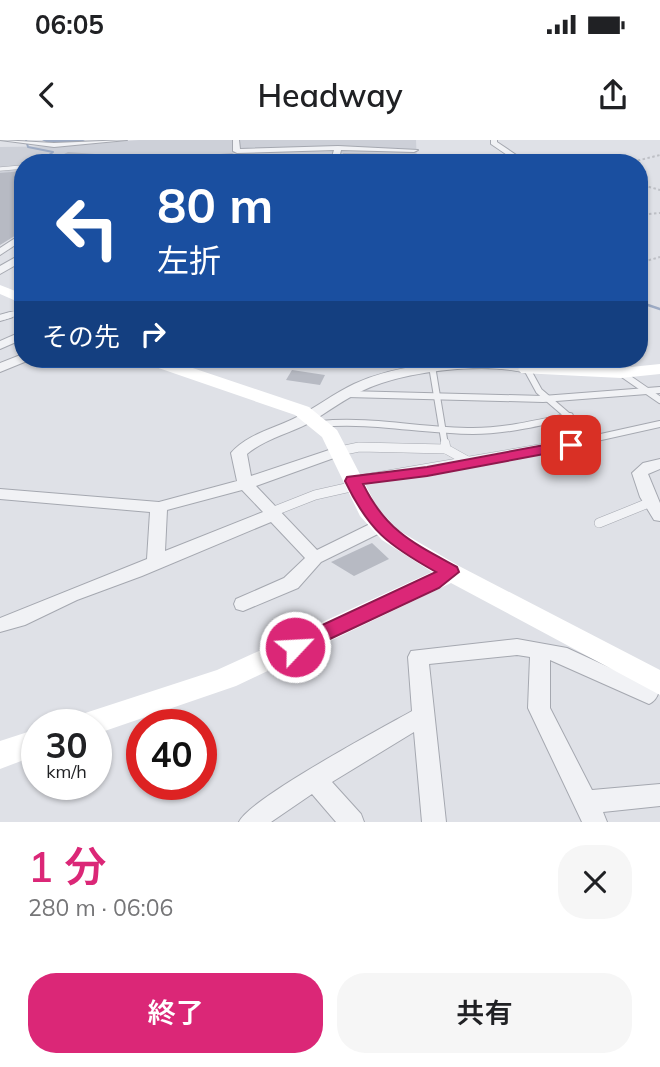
<!DOCTYPE html>
<html lang="ja">
<head>
<meta charset="utf-8">
<style>
  :root { --surface:#fff; --page:#f6f6f6; --text:#202124; --muted:#757577; --accent:#db2777 }
  body { margin:0; font-family:Mulish,"Noto Sans JP",sans-serif; background:var(--page); color:var(--text); height:100vh; display:flex; flex-direction:column; font-size:26px; white-space:nowrap }
  * { box-sizing:border-box; margin:0 }
  p { font-size:23px; color:var(--muted) }
  .icon { flex:none; width:38px; height:38px; fill:none; stroke:currentColor; stroke-width:2; stroke-linecap:round; stroke-linejoin:round }
  .map { position:relative; height:682px; overflow:hidden }
  .sheet { display:flex; flex-direction:column; background:var(--surface); flex:1 }
  .sheet>* { flex:none }
  .banner { position:absolute; left:14px; top:14px; width:634px; height:214px; border-radius:28px; box-shadow:0 2px 5px #0004; background:#1a4fa0; color:#fff; overflow:hidden }
  .speed { position:absolute; left:21px; top:569px; display:flex; gap:14px; font-size:35px; font-weight:700; text-align:center }
  .speed>* { display:grid; place-content:center; width:91px; height:91px; border-radius:50%; background:var(--surface); box-shadow:0 2px 5px #0004; line-height:1 }
  .speed small { font-size:18px; font-weight:400 }
  .speed .limit { border:10px solid #d22; background:#fff; color:#111 }
  .pin { position:absolute; display:grid; place-items:center; width:60px; height:60px; color:#fff; margin:-30px; border-radius:14px; box-shadow:0 4px 10px #0006 }
  .me { position:absolute; width:77px; margin:-38px; rotate:65deg; stroke-linejoin:round; filter:drop-shadow(0 0 5px #0008) }
  .turn { display:flex; align-items:center; gap:24px; height:147px; padding:0 28px; font-size:32px }
  .turn .icon { width:91px; height:91px; stroke-width:2.5 }
  .turn b { display:block; font-size:49px; line-height:60px }
  .then { display:flex; align-items:center; height:66px; padding:0 28px; background:#0003; gap:14px; font-size:26px }
  .round { display:grid; place-items:center; flex:none; width:74px; height:74px; border-radius:28px; background:var(--page) }
  .head { display:flex; align-items:center; justify-content:space-between; height:119px; padding:0 28px }
  h1 { font-size:42px; font-weight:600; line-height:52px; color:var(--accent) }
  .cta { display:flex; gap:14px; margin-top:auto; padding:14px 28px }
  .cta a { flex:1; height:80px; border-radius:28px; background:var(--accent); color:#fff; font-size:28px; font-weight:600; line-height:80px; text-align:center }
  .cta a+a { background:var(--page); color:var(--text) }
  .status { display:flex; justify-content:space-between; align-items:center; height:49px; padding:0 35px; background:var(--surface); direction:ltr }
  .status svg { height:19px; fill:currentColor }
  header { display:flex; justify-content:space-between; align-items:center; height:91px; padding:0 28px; background:var(--surface); font-size:32px; font-weight:600 }
  .map>svg:first-child { display:block }
  .built { fill:#cdd0d8 }
  .lines { fill:none; stroke-linecap:round; stroke-linejoin:round }
  .stream-far1 { stroke:#9dabc4; stroke-width:2 }
  .stream { stroke:#9dabc4; stroke-width:2.5 }
  .river { fill:#9dabc4; fill-rule:evenodd }
  .building { fill:#b7bac3 }
  .lane-far3-casing { stroke:#a5a8b0; stroke-width:4.5 }
  .lane-far2-casing { stroke:#a5a8b0; stroke-width:6 }
  .lane-far1-casing { stroke:#a5a8b0; stroke-width:8 }
  .lane-casing { stroke:#a5a8b0; stroke-width:10 }
  .street-casing { stroke:#a5a8b0; stroke-width:2 }
  .path { stroke:#bdbfc5; stroke-width:2; stroke-dasharray:2.5 2.5; stroke-linecap:butt }
  .lane-far3 { stroke:#f1f2f5; stroke-width:3.5 }
  .lane-far2 { stroke:#f1f2f5; stroke-width:5 }
  .lane-far1 { stroke:#f1f2f5; stroke-width:6 }
  .lane { stroke:#f1f2f5; stroke-width:9 }
  .street { fill:#f1f2f5; fill-rule:evenodd }
  .secondary { fill:#fff; fill-rule:evenodd }
  .route { fill:#db2777; stroke:#8e194d; stroke-width:2 }
</style>
</head>
<body>
<div class="status"><b>06:05</b><svg viewBox="0 0 49 12"><path d="M0 12V9h3v3zM5 12V6h3v6zM10 12V3h3v9zM15 12V0h3v12zM26 1h20v11H26zM47 4h2v5h-2z"/></svg></div>
<header><svg class="icon" aria-label="back" viewBox="0 0 24 24"><path d="M15 5l-7 7 7 7"/></svg>Headway<svg class="icon" aria-label="share" viewBox="0 0 24 24"><path d="M12 15V3M7 8l5-5 5 5M5 13v7h14v-7"/></svg></header>
<div class="map">
<svg width="660" height="682" viewBox="0 0 660 682">
  <rect width="100%" height="100%" fill="#dfe1e7"/>
  <path class="built" d="M139,0H416L417,23H23V91H5L0,95V7L71,6Z"/>
  <g class="lines">
    <path class="stream-far1" d="M26,0L28,7L53,12L39,23"/>
    <path class="stream" d="M639,162L660,169"/>
    <path class="river" d="M42,0H85C76,6 51,6 42,0Z"/>
  </g>
  <g class="building">
    <path d="M68,12L95,14L79,23H47Z"/>
    <path d="M232,13L237,16L283,14L287,23H221L220,14Z"/>
    <path d="M343,13L396,14V23H341Z"/>
    <path d="M23,31V91L0,105V33Z"/>
    <path d="M292,230L325,235L320,245L286,240Z"/>
    <path d="M372,403L389,419L354,436L331,422Z"/>
  </g>
  <g class="lines">
    <defs>
      <path id="lane-far3" d="M0,29L23,27"/>
      <path id="lane-far2" d="M4,177L23,171"/>
      <g id="lane-far1">
        <path d="M0,178L10,175"/>
        <path d="M432,226L445,305"/>
        <path d="M527,229L539,251L596,300"/>
        <path d="M621,233L660,260"/>
        <path d="M347,254L543,259L660,250"/>
        <path d="M320,284C372,279 421,291 473,291C506,291 538,283 570,276"/>
        <path d="M565,305L660,284"/>
      </g>
      <g id="lane">
        <path d="M445,303L446,309L471,323"/>
        <path d="M340,311L359,307L446,309"/>
        <path d="M353,341L574,303"/>
        <path d="M272,372L315,355L355,346"/>
        <path d="M599,383L651,362"/>
      </g>
      <g id="street">
        <path d="M0,0L54,3L127,0L54,7Z"/>
        <path d="M233,0H239L240,9L338,6L418,10L414,12L341,10L338,23H330L334,10L237,13L233,11Z"/>
        <path d="M491,0H497V2L528,23H519L491,4Z"/>
        <path d="M23,93V100L0,115V108Z"/>
        <path d="M23,113V121L0,134V126Z"/>
        <path d="M23,191V199L0,209V201Z"/>
        <path d="M23,214V219H29L27,221L0,232V223Z"/>
        <path d="M514,221L533,229L527,233C483,222 405,231 364,250C344,259 328,272 309,283C288,294 265,299 247,314L251,336L335,308H345L347,311L345,314L256,346L317,410L374,382L380,380L388,386L386,390L321,422L298,448L243,471L236,469L234,464L236,459L284,438L305,418L271,382L142,436L77,460L25,485L0,492V478L147,419L150,372L0,359V349L159,362L237,341L231,313C246,295 272,289 293,279C314,269 333,254 354,244C404,221 460,222 514,221ZM242,350L263,372L165,411L167,370Z"/>
        <path d="M660,319V329L648,334L660,363V381L654,380L640,357L632,333L643,323Z"/>
        <path d="M517,499L567,508L645,544L651,536L660,534C660,547 660,559 649,564L550,520V568L592,650L660,644V666L603,672L607,682H582L528,568L530,517L517,515L429,524L446,682H422L414,592L332,642L361,674L364,682H336L312,654L271,682H239C249,659 382,588 412,571L408,517L411,511Z"/>
      </g>
    </defs>
    <use href="#lane-far3" class="lane-far3-casing"/>
    <use href="#lane-far2" class="lane-far2-casing"/>
    <use href="#lane-far1" class="lane-far1-casing"/>
    <use href="#lane" class="lane-casing"/>
    <use href="#street" class="street-casing"/>
    <g class="path">
      <path d="M628,23L660,15"/>
      <path d="M639,44L660,50"/>
      <path d="M639,75L660,73"/>
      <path d="M639,123L660,117"/>
    </g>
    <use href="#lane-far3" class="lane-far3"/>
    <use href="#lane-far2" class="lane-far2"/>
    <use href="#lane-far1" class="lane-far1"/>
    <use href="#lane" class="lane"/>
    <use href="#street" class="street"/>
    <g class="secondary">
      <path d="M0,145L23,154V164L0,154Z"/>
      <path d="M142,219H166L309,267L337,290L377,367L398,390L459,426L660,530V555L451,443L236,546L96,594V584H75L79,575L217,530L432,432L382,400L360,376L322,297L295,275L144,223Z"/>
      <path d="M527,224L621,228L660,224V234L621,238L521,233L518,229Z"/>
      <path d="M37,589V615L0,629V601Z"/>
    </g>
  </g>
  <path class="route" d="M571,300L578,305L576,308L427,336L363,344C386,391 413,403 457,427L459,432L439,448L302,512L295,515L288,512L285,507L288,501L436,432C388,405 369,391 345,341L347,337L427,327Z"/>
</svg>
<div class="speed"><div>30<small>km/h</small></div><div class="limit">40</div></div>
<div class="pin" style="left:571px;top:305px;background:#d93025"><svg class="icon" aria-label="arrive" viewBox="0 0 24 24"><path d="M6 21V4h12l-3 4 3 4H6"/></svg></div>
<svg class="me" style="left:295px;top:507px" viewBox="-20 -20 40 40"><circle r="17" fill="#db2777" stroke="#fff" stroke-width="3"/><path d="M0-11L8 9 0 5-8 9z" fill="#fff"/></svg>
<div class="banner">
<div class="turn"><svg class="icon" aria-label="left" viewBox="0 0 24 24"><path d="M17 20v-9H6M10 6l-5 5 5 5"/></svg><div><b>80 m</b>左折</div></div>
<div class="then">その先<svg class="icon" aria-label="right" viewBox="0 0 24 24"><path d="M7 20v-9h11M14 6l5 5-5 5"/></svg></div>
</div>
</div>
<section class="sheet">
<div class="head"><div><h1>1 分</h1><p>280 m · 06:06</p></div><a class="round"><svg class="icon" aria-label="close" viewBox="0 0 24 24"><path d="M6 6l12 12M18 6L6 18"/></svg></a></div>
<div class="cta"><a>終了</a><a>共有</a></div>
</section>
</body>
</html>
